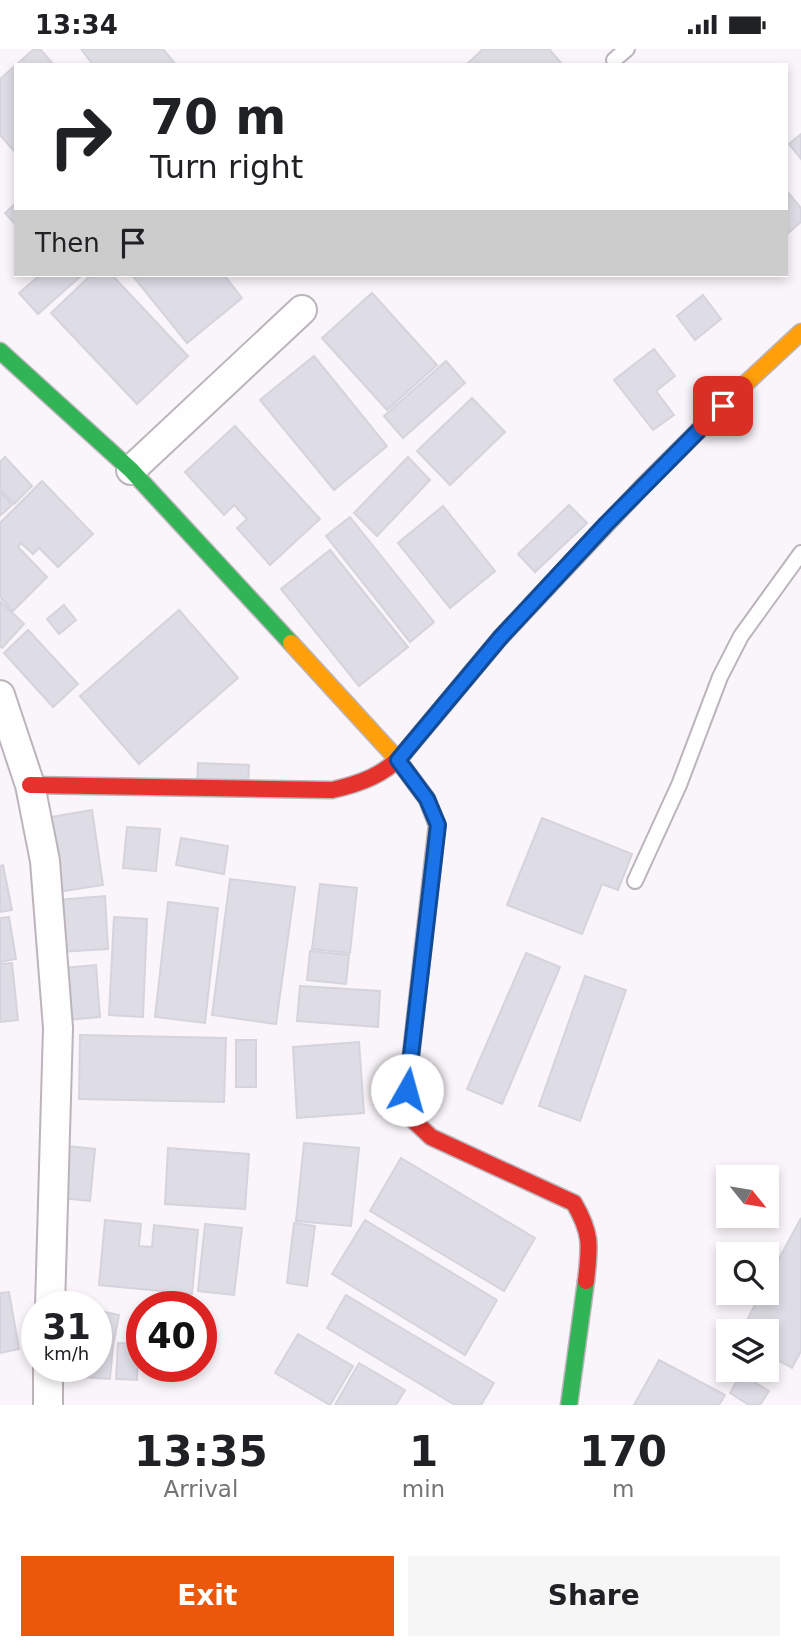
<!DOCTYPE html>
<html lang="en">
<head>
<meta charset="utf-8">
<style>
  :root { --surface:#fff; --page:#f6f6f6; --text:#202124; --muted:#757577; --accent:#ea580c }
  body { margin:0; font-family:"DejaVu Sans",sans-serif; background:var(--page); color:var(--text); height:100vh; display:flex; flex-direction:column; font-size:26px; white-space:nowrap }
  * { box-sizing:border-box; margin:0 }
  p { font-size:23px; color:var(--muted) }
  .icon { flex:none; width:38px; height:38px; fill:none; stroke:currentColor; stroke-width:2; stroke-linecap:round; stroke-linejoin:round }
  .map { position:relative; height:1356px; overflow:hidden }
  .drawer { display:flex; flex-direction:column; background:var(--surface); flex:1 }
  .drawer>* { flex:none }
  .top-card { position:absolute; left:14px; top:14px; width:774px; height:214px; border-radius:0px; box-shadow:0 4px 10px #0003; background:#fff; color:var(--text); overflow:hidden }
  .needle { width:46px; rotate:120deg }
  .fabs { position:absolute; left:716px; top:1116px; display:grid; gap:14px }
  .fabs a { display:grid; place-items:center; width:63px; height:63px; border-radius:0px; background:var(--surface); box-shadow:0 4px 10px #0003; font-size:35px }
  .speed { position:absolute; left:21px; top:1242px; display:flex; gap:14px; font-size:35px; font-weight:700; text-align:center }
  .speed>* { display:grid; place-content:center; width:91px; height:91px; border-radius:50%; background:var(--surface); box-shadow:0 4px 10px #0003; line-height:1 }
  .speed small { font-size:18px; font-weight:400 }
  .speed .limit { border:10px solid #d22; background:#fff; color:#111 }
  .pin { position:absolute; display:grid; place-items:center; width:60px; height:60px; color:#fff; margin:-30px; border-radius:14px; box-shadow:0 4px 10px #0006 }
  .me { position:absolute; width:77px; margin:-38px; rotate:7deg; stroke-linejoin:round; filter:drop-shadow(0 0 5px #0008) }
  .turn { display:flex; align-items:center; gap:24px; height:147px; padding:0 21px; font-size:32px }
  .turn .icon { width:91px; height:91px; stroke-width:2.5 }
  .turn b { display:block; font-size:49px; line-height:60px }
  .then { display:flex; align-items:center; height:66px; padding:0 21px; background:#0003; gap:14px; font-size:26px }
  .eta { display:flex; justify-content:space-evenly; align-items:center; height:119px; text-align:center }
  .eta b { font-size:42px; font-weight:800; line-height:49px }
  .primary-button { display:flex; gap:14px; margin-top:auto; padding:14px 21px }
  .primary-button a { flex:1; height:80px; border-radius:0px; background:var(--accent); color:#fff; font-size:28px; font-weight:800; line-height:80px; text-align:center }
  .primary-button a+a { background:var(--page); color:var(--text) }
  .status { display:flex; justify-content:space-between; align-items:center; height:49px; padding:0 35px; background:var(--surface); direction:ltr }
  .status svg { height:19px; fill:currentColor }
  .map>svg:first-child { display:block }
  .building { fill:#dedce5; stroke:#d5d3dc; stroke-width:2 }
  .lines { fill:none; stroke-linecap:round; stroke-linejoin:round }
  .lane-casing { stroke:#bbb4bb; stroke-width:18 }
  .street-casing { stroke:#bbb4bb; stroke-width:32 }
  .fast-casing { stroke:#bbb4bb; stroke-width:19 }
  .slow-casing { stroke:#bbb4bb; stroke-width:19 }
  .jam-casing { stroke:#bbb4bb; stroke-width:19 }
  .lane { stroke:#fefefe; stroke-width:14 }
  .street { stroke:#fefefe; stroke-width:28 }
  .fast { stroke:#30b455; stroke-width:16 }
  .slow { stroke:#ff9f0a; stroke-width:16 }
  .jam { stroke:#e5322d; stroke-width:16 }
  .route-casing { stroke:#114b97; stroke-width:18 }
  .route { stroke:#1a73e8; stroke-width:12 }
</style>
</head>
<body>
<div class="status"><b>13:34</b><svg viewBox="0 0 49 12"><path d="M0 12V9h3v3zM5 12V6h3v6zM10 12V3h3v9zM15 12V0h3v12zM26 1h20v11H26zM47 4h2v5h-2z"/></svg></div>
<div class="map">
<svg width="801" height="1356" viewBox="0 0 801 1356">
  <rect width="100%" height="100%" fill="#faf5fa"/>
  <g class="building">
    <path d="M34,0H40L54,16H16Z"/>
    <path d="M81,0H163L176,16H93Z"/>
    <path d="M483,0H549L563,16H466Z"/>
    <path d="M16,16V104L0,86V30Z"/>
    <path d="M801,85V110L789,95Z"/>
    <path d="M786,141L801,159V173L786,186Z"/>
    <path d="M16,154V176L5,164Z"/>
    <path d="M40,226H82L38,265L19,244Z"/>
    <path d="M91,226H112L188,307L137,355L51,264Z"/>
    <path d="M132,226H224L242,249L187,294Z"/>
    <path d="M372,244L437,316L387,361L322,289Z"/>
    <path d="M703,246L721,270L695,291L677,267Z"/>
    <path d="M654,300L675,327L656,342L674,366L653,381L614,331Z"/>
    <path d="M314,307L387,397L334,441L260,351Z"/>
    <path d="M446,312L465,334L403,389L384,367Z"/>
    <path d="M472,349L505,383L450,436L417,402Z"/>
    <path d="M235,377L320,470L270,516L237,479L247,470L234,456L224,466L185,423Z"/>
    <path d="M5,408L32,437L14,455L0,440V413Z"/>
    <path d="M408,408L430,431L377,487L354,464Z"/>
    <path d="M42,432L93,485L58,518L39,499L33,505L21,494L18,498L47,528L13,562L0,548V474Z"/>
    <path d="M0,443L12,456L0,467Z"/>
    <path d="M569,456L587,474L535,523L518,505Z"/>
    <path d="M443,457L495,522L450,559L398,494Z"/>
    <path d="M350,468L434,573L410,593L326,487Z"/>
    <path d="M330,501L408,598L359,637L281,540Z"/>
    <path d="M0,552L24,575L2,599L0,598Z"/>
    <path d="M64,556L76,571L59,585L47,570Z"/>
    <path d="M179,561L238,629L139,715L80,647Z"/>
    <path d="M28,581L78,635L53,658L4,604Z"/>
    <path d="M198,714L249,716L248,739L197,737Z"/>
    <path d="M92,761L103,836L57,843L45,769Z"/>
    <path d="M542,769L632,805L618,841L602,835L582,885L507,856Z"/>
    <path d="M127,778L160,780L156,822L123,819Z"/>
    <path d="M181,789L228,797L224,825L176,816Z"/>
    <path d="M3,816L12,861L0,863V817Z"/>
    <path d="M230,830L295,838L276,975L212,966Z"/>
    <path d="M320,835L357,839L350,904L312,900Z"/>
    <path d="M105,847L108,900L60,903L57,851Z"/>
    <path d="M168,853L218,859L205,974L155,968Z"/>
    <path d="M9,868L16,910L0,913V869Z"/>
    <path d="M114,868L147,870L143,968L109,966Z"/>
    <path d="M310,902L349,906L346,935L307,931Z"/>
    <path d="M526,904L560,918L502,1055L467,1040Z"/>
    <path d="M12,914L18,971L0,973V915Z"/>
    <path d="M96,916L100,968L56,972L52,920Z"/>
    <path d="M585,927L626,941L580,1072L539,1057Z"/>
    <path d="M300,937L380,942L378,978L297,972Z"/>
    <path d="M80,986L226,989L224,1053L79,1050Z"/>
    <rect x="236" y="991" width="20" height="47"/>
    <path d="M359,993L364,1064L297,1069L293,998Z"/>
    <path d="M304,1094L359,1099L351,1177L296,1172Z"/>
    <path d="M67,1097L95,1100L90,1152L61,1149Z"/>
    <path d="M168,1099L249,1105L245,1160L165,1155Z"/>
    <path d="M401,1109L535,1189L504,1242L370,1162Z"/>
    <path d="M801,1169V1302L792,1319L766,1305V1283H741L761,1244H766V1234Z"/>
    <path d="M105,1171L141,1175L139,1197L152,1198L154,1176L198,1181L192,1245L99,1236Z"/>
    <path d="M365,1171L497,1251L465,1306L332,1225Z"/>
    <path d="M294,1174L315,1177L307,1237L287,1234Z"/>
    <path d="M205,1175L242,1179L234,1246L198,1242Z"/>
    <path d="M9,1243L19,1300L0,1304V1244Z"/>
    <path d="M346,1246L494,1334L481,1356H455L327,1279Z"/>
    <path d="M96,1261L119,1266L113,1297L96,1294Z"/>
    <path d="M298,1285L353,1317L330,1356L275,1324Z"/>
    <path d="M118,1294L138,1295L137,1331L116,1330Z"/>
    <path d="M96,1296L113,1297L110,1330L83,1328L84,1318H96Z"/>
    <path d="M659,1311L725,1346L719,1356H634Z"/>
    <path d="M359,1314L405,1341L396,1356H335Z"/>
    <path d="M741,1325L769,1342L760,1356H749L730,1344Z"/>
  </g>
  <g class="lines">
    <defs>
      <g id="lane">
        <path d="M614,11L627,0"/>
        <path d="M635,832L679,736L720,628L741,587L801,504"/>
      </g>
      <g id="street">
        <path d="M131,421L302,261"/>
        <path d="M0,646L30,736L45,812L58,979L50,1258"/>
        <path d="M48,1356V1318"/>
      </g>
      <g id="fast">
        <path d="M0,302L131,421L291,594"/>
        <path d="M404,704L500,589L643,437"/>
        <path d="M569,1356L586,1232"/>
      </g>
      <g id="slow">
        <path d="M643,437L743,337L801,283"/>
        <path d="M291,594L398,711L427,750L437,776L407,1041L410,1056"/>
      </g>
      <g id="jam">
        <path d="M30,736L332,741C359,735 385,726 404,704"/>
        <path d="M410,1056L414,1072L431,1088L574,1154C592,1185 590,1197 586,1232"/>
      </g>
    </defs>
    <use href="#lane" class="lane-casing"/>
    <use href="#street" class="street-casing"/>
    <use href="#fast" class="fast-casing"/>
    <use href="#slow" class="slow-casing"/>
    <use href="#jam" class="jam-casing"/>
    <use href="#lane" class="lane"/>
    <use href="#street" class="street"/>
    <use href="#fast" class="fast"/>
    <use href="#slow" class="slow"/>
    <use href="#jam" class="jam"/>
  </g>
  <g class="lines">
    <defs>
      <path id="route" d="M407,1041L438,776L427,750L398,711L500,589L606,475L723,357"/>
    </defs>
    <use href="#route" class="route-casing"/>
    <use href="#route" class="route"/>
  </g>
</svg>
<div class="fabs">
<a><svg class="needle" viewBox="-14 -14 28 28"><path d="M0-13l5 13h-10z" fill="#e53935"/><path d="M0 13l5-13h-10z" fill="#757577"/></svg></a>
<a><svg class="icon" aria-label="search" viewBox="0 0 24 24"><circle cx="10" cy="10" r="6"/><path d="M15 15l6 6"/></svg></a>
<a><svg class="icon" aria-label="layers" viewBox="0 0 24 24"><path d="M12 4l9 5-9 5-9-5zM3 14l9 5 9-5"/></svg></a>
</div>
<div class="speed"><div>31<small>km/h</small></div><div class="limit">40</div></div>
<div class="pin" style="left:723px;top:357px;background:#d93025"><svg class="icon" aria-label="arrive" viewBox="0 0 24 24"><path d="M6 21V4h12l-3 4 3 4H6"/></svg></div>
<svg class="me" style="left:407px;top:1041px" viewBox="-20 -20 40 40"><circle r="19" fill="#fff"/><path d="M0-13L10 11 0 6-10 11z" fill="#1a73e8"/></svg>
<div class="top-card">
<div class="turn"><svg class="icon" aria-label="right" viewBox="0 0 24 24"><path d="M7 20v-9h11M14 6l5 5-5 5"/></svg><div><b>70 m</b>Turn right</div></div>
<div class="then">Then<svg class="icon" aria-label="arrive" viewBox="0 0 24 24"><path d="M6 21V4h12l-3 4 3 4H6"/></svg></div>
</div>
</div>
<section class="drawer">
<div class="eta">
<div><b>13:35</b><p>Arrival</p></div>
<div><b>1</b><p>min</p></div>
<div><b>170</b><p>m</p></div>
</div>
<div class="primary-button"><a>Exit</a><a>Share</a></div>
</section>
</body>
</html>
